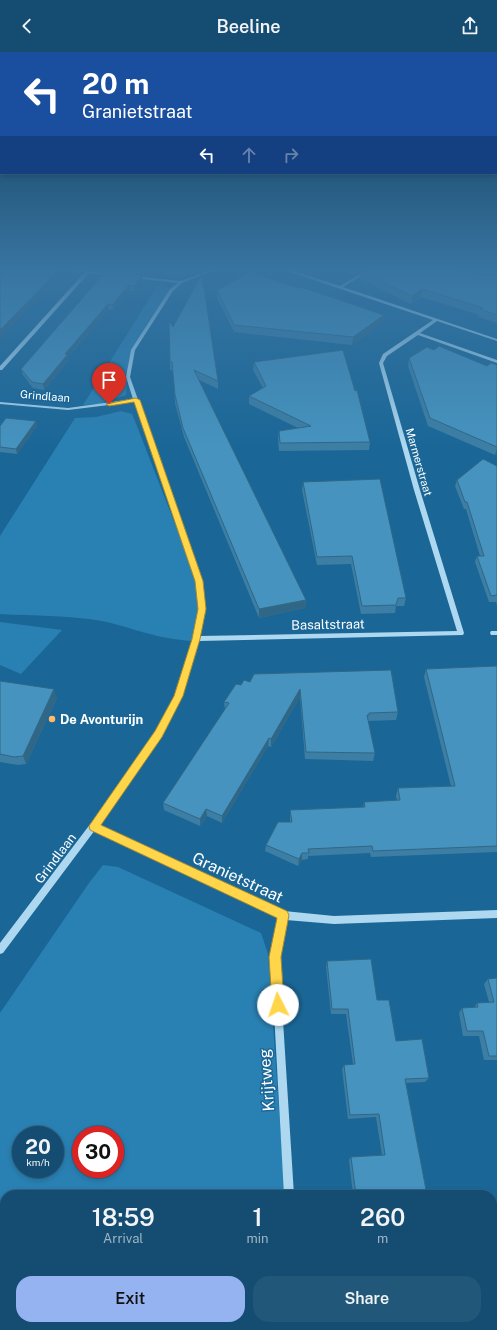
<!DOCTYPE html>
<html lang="en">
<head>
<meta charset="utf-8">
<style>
  :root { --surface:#144d71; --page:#215779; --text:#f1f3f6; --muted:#9db4c3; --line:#336484; --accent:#95b2f1 }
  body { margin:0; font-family:"Public Sans",sans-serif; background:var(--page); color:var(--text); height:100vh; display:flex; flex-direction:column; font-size:15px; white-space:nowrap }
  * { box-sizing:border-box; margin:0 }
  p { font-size:13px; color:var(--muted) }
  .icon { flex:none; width:22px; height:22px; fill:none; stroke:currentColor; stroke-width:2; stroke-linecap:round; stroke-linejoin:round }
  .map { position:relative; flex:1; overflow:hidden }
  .panel { position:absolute; left:0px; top:1138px; width:497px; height:140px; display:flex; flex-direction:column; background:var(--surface); border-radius:16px 16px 0 0; box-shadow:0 2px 6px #0003,0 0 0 1px var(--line) }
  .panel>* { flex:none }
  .hud { position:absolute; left:0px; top:0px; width:497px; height:122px; box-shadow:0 2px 6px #0003,0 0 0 1px var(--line); background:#1a4fa0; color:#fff; overflow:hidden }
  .speed { position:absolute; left:12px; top:1074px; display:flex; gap:8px; font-size:20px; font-weight:700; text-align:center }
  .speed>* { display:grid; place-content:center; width:52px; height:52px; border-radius:50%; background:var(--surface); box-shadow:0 2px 6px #0003,0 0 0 1px var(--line); line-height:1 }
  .speed small { font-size:10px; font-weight:400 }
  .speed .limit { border:6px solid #d22; background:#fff; color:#111 }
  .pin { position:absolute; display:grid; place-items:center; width:34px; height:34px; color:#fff; margin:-41px -17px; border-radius:50% 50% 50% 0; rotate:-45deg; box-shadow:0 0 4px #0007 }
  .pin .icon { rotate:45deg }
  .me { position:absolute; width:44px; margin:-22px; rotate:356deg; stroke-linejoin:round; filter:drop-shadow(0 0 3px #0008) }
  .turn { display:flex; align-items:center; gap:14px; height:84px; padding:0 16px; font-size:18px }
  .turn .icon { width:52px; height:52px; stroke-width:2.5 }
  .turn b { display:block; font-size:28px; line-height:34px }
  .lanes { display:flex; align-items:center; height:38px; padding:0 16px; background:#0003; justify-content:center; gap:20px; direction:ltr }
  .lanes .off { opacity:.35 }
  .eta { display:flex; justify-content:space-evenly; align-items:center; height:68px; text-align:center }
  .eta b { font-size:24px; font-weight:600; line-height:28px }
  .button { display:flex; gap:8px; margin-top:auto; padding:8px 16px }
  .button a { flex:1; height:46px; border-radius:16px; background:var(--accent); color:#111; font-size:16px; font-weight:600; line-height:46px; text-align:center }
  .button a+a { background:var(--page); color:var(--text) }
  header { display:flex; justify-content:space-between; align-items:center; height:52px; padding:0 16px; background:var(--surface); font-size:18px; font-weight:600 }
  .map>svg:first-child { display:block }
  .green { fill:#2981b3; fill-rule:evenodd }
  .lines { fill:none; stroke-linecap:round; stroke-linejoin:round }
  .minor { fill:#add8f0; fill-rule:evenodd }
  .wall { fill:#3c7ea4 }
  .shaded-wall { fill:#316786 }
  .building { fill:#4693bf; stroke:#316786 }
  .route { fill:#ffd54a; stroke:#a68a30 }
  .poi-dot { fill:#ffba6c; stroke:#1a6797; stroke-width:1.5 }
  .labels { text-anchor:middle; stroke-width:3; stroke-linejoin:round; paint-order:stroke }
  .far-street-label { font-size:11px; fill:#fff; stroke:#1a6797 }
  .street-label { font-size:13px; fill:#fff; stroke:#1a6797 }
  .poi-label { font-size:13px; font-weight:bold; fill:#fff; stroke:#1a6797; text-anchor:start }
  .near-street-label { font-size:16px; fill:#fff; stroke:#1a6797 }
</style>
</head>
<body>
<header><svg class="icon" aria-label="back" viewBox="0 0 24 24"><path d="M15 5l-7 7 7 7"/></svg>Beeline<svg class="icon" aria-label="share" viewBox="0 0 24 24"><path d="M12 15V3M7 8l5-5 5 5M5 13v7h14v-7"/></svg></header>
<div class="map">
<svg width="497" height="1278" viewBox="0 0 497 1278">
  <rect width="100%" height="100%" fill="#1a6797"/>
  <g class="green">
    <path d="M167,215H203V217L185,223H164Z"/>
    <path d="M160,232L166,233L169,239C154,262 134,287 129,315C127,324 127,334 126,343L100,352L83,353L157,234Z"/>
    <path d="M121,359L132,362L135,369L197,529C201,553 198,566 192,589C157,587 134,576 102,569C68,563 34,564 0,562V484L75,366L96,365Z"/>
    <path d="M0,570L62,578L21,622L0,613Z"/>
    <path d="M103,813L118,815L261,881L268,902L285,1143H5V1273H296L297,1278H0V961L89,831ZM21,1083H55V1117H21ZM81,1083H115V1117H81Z"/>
  </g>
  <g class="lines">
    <g class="minor">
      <path d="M53,215H61L114,223L112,224L89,221L2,318H0V314L85,220Z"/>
      <path d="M218,215H223L182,231L173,239L135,298L130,325L202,529L205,557L200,584L457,579L414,438L379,311L383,302L433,268L278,216L277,215H282L340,234L372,215H376L343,235L497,287V289L437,269L420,281L497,308V311L418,283L387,304L383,311L420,438L464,581L463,583L199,589L181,646L161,684L99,773L284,859L334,864L497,858V866L334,872L286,868L279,905L294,1143H284L271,905L278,865L95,778L3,901L0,902V891L91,771L155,680L176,644L193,587L199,557L196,529L134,350L68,358L0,352V350L68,356L133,347L126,325L131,298L170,237L178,231L133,226L131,225L133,224L181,229Z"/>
      <path d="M491,579H497V583H491L490,581Z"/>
      <path d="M304,1273H318L321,1278H307Z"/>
    </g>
  </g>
  <g class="wall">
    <path d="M106,215H151L145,224L142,223V228L135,239H129L113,258H109L68,305L69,308L44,338L33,336L23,323L21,317L111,220Z"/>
    <path d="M335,215H497V271L478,265L479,263L421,245L411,252L360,227V220L354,224Z"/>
    <path d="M217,238L384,263L383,271L352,293L234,280L217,246Z"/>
    <path d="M169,269L218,329V337L199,328L306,548L305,556L259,566L184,385L175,351L173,318H170Z"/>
    <path d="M434,298L487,314L497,313V402L495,403L428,374L408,314L409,306Z"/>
    <path d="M254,310L370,390L369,398L279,399L278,387L279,379L298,376L249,352V344L263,336L253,318Z"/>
    <path d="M36,369L37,374L17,402L0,400V374Z"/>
    <path d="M497,414V553L496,550H489L475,510L477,504H480L466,457H464L455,434L457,428Z"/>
    <path d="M303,430L406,546L404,554H396L395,561L361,562L351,512L317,513L302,438Z"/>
    <path d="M497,614V800L371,805L370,801L308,804V807L302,808L298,814L265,799L266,793L290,770V758L363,755L364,750L397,748L396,744L398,736L451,734L424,625L426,617Z"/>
    <path d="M254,622L398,660L396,668L368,669L375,701L373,709L305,707L300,645L271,695L268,694L222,771L207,764L200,774L164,758L163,751L225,658L224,650L241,633L250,630Z"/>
    <path d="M0,629L57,646L26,712L18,713L0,710Z"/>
    <path d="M327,909L377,948L396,989L429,1026L425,1030L406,1031L427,1143H353L349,1108L351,1105L382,1103L376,1065L348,1067L342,1017L344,1013L353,1012L346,962H331L326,915Z"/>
    <path d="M497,926V1008H484L479,984H463L459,961L462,956H474L477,951L489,950L484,932L488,927Z"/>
    <path d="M431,1273H492L497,1278H439Z"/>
  </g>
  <g class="shaded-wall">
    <path d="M62,215H64L65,219L0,286V278Z"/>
    <path d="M147,215H151L145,224V218Z"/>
    <path d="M357,215H370L360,219V220L354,224L355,216Z"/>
    <path d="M142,223V228L135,239L134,234Z"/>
    <path d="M129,233V239L113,258L112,253Z"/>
    <path d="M422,237L421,245L411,252L412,244Z"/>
    <path d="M108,252L109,258L68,305L69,308L44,338L43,332L65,302Z"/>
    <path d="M384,263L383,271L352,293L353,285Z"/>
    <path d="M36,369L37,374L17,402L16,397Z"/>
    <path d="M497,396V402L495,403Z"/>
    <path d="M306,548L305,556L259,566V557Z"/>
    <path d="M54,637L57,646L26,712L23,704Z"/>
    <path d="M300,637V645L271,695V687Z"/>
    <path d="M269,686L268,694L222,771V764Z"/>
    <path d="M206,757L207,764L200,774V767Z"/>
    <path d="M302,801V808L298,814L299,807Z"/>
  </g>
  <g class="building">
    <path d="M0,215H62L0,278Z"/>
    <path d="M116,215H147L145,218Z"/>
    <path d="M368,215H447L449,217L478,223H497V263L480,257L483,256L422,237L412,244L360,219Z"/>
    <path d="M464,215H497V219L479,218Z"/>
    <path d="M106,219L142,223L134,234L129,233L112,253L108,252L65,302H68L43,332L32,330L21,317Z"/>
    <path d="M250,220L299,236L301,235L384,263L353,285L234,273L217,238Z"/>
    <path d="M202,222L218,329L194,318L306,548L259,557L183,376L175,343L172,310H170L169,269L173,275Z"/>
    <path d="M439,294L487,314L491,311L497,313V395L430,366L409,306L427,295L434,298Z"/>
    <path d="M343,298L355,339L357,338L370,390L280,391L279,379L311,374L249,344L266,334L254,310Z"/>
    <path d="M6,366L36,369L16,397L0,395V374Z"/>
    <path d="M483,407L497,414V543L491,544L477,504H484L467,450H465L457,428Z"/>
    <path d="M380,427L406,546H398L396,553L362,554L352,504L317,505L303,430Z"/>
    <path d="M497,614V794L373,799L372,794L308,797L309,801H302L299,807L266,793L278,770H292L290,758L365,755L364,750L400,748L398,736L455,734L426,617Z"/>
    <path d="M391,618L398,660L369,661V663H367L375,701L306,700L300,637L271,687L269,686L222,764L206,757L200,767L163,751L229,651L224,650L236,632L241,633L244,628L250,630L254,622Z"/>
    <path d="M0,629L54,637L23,704L14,705L0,702Z"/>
    <path d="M371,907L377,948H389L396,989L422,987L429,1026L405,1027L427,1143H356L351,1105L385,1103L379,1062L350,1063L344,1013L355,1012L348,957H332L327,909Z"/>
    <path d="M497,926V1004H489L483,979H467L462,956L478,955L477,951L494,950L488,927Z"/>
    <path d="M492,1226L497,1230V1278H442L435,1273H492Z"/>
  </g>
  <linearGradient id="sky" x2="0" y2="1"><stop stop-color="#0e3953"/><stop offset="0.55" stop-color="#3874a1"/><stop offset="1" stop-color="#3874a1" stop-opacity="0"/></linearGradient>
  <rect width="497" height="394" fill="url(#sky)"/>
  <path class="route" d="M136,346L140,348L203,529L206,557L200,587L183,644L162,685L101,773L287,859L289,863L281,905L284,953L282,957L278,959L273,957L272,953L269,905L277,866L90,778L89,774L155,679L174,644L192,587L198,557L195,529L134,350L109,354L106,352Z"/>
  <circle class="poi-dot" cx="52" cy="667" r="4"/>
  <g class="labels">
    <g class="far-street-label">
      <text transform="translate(45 344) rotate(5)" y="4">Grindlaan</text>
      <text transform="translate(419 410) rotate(74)" y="4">Marmerstraat</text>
    </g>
    <g class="street-label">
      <text transform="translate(328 572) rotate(-1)" y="5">Basaltstraat</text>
      <text transform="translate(55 806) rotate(-53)" y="5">Grindlaan</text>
    </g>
    <g class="poi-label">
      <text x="60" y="672">De Avonturijn</text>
    </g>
    <g class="near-street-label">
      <text transform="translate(238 825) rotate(25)" y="6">Granietstraat</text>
      <text transform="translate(266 1028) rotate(-94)" y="6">Krijtweg</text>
    </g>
  </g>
</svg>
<div class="speed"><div>20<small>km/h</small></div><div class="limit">30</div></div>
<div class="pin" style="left:109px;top:352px;background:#d93025"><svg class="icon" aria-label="arrive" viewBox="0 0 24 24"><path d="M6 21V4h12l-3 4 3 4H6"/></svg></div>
<svg class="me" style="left:278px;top:953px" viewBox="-20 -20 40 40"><circle r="19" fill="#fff"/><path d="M0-13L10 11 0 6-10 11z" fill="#ffd54a"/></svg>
<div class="hud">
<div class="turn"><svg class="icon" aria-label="left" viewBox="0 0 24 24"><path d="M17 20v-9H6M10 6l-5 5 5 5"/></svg><div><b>20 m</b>Granietstraat</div></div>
<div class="lanes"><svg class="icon" aria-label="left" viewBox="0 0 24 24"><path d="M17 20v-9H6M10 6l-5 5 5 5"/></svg><svg class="icon off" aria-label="ahead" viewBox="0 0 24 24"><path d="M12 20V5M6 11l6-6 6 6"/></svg><svg class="icon off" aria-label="right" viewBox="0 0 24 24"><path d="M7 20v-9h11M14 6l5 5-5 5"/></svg></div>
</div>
<section class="panel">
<div class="eta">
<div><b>18:59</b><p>Arrival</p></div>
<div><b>1</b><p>min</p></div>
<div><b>260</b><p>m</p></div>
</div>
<div class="button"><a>Exit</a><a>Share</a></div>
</section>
</div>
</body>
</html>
